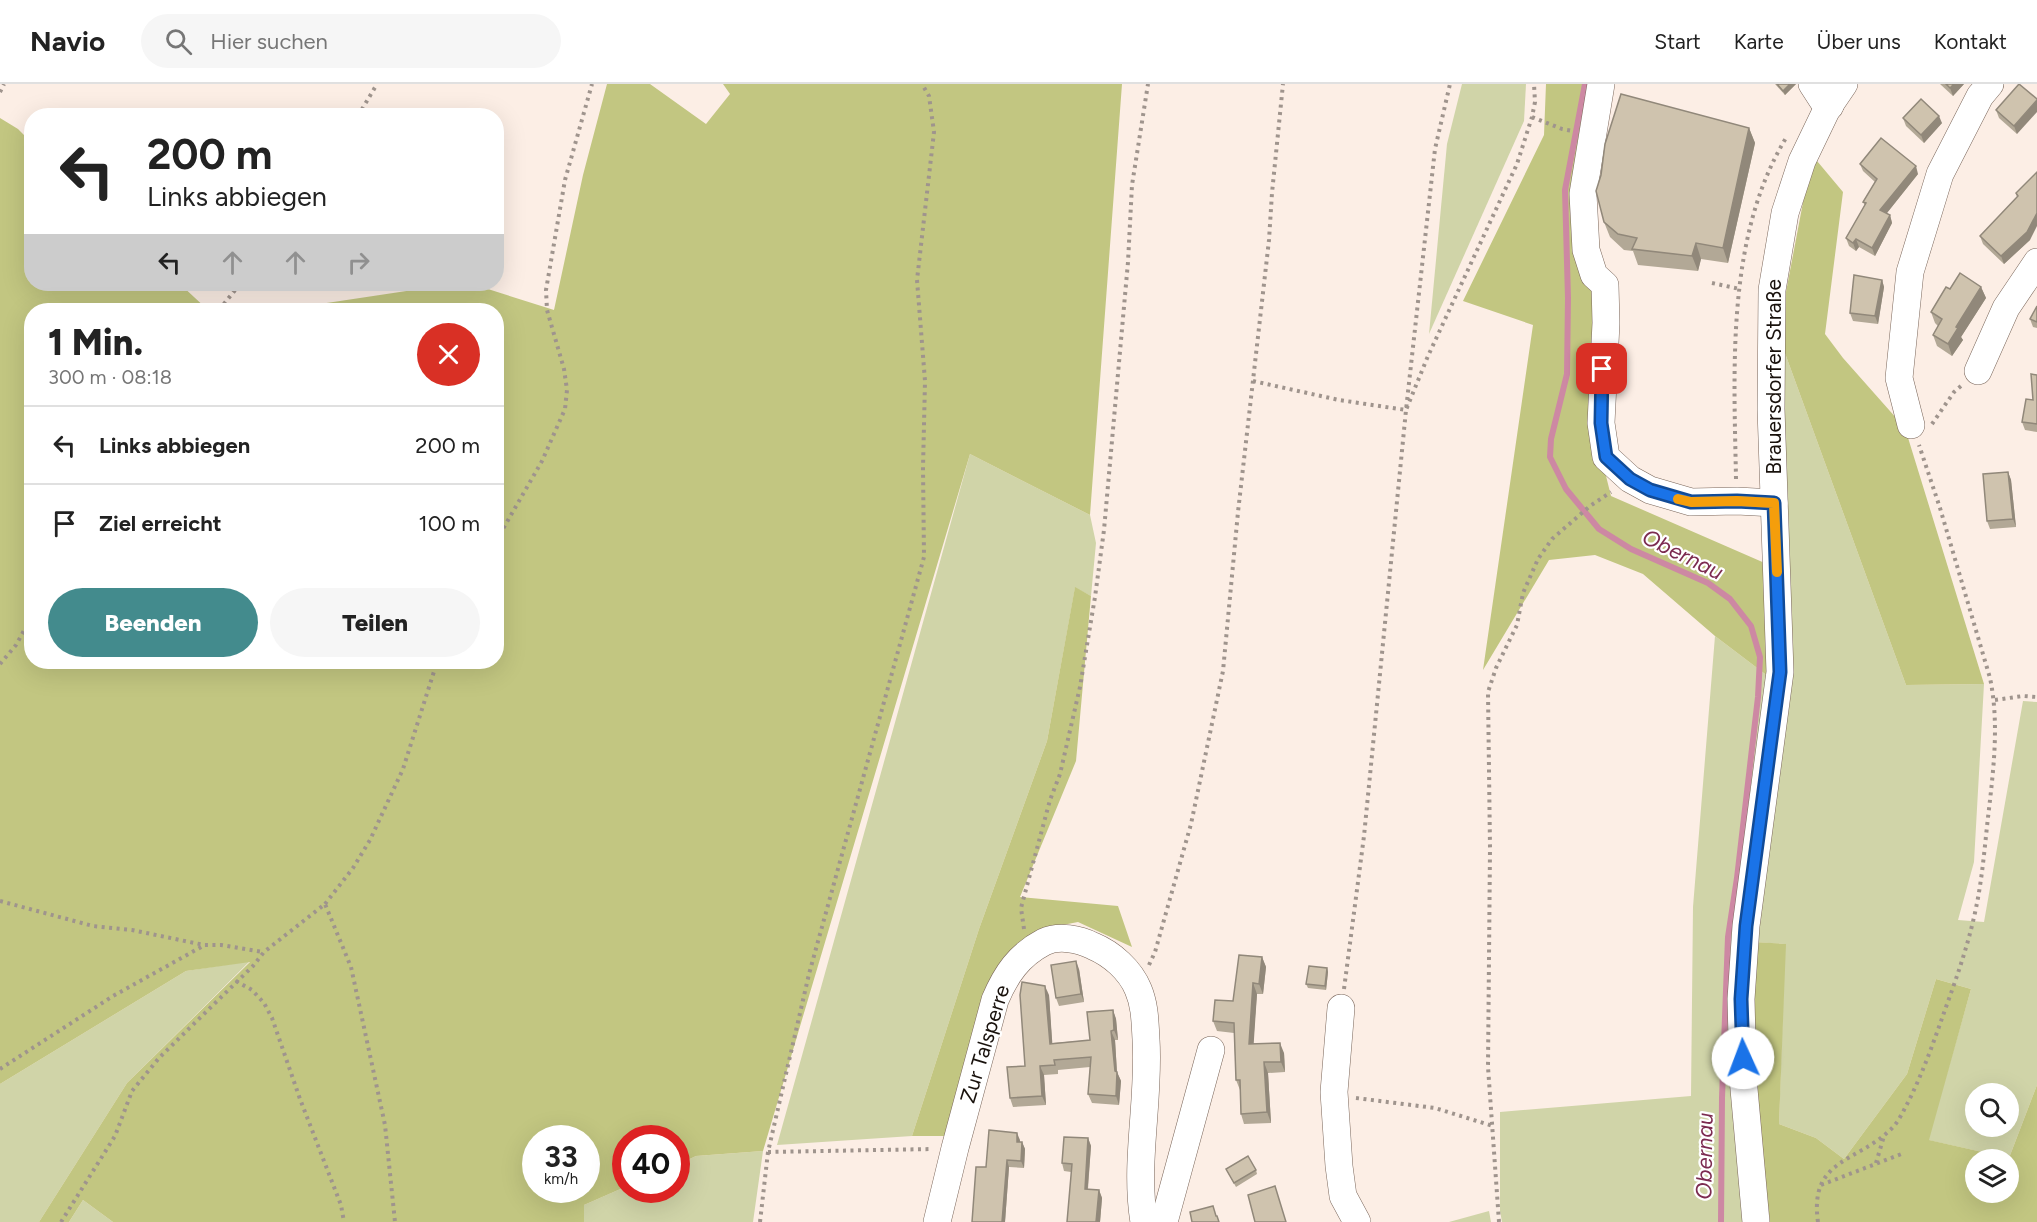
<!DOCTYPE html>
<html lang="de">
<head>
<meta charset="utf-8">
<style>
  :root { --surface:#fff; --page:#f6f6f6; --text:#222; --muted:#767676; --line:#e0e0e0; --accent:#438b8d }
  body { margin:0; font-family:Figtree,sans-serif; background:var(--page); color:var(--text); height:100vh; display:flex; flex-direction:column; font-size:22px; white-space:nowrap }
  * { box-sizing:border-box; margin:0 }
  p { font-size:20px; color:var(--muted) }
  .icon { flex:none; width:33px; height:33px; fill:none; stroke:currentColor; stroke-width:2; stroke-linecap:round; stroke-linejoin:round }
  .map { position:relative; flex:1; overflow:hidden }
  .details { position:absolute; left:24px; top:219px; width:480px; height:366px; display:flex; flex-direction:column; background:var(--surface); border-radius:24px; box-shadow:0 6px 24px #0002 }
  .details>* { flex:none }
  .guide { position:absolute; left:24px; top:24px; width:480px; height:183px; border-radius:24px; box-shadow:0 6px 24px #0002; background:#fff; color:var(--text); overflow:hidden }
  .buttons { position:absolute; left:1965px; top:999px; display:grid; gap:12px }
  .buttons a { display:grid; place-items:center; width:54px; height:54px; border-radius:50%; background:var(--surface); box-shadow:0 6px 24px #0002; font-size:30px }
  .speed { position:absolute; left:522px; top:1041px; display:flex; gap:12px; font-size:30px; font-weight:700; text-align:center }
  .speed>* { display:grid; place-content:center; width:78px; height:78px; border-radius:50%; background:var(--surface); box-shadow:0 6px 24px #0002; line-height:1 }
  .speed small { font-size:15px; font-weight:400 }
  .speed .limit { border:9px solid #d22; background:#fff; color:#111 }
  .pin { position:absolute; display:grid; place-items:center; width:51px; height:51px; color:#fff; margin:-26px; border-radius:12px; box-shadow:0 3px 9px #0006 }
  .me { position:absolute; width:66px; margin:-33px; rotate:358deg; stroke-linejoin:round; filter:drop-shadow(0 0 4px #0008) }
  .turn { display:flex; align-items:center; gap:21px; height:126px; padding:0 24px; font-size:27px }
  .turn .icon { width:78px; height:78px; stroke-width:2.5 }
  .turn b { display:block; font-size:42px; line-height:51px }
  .lanes { display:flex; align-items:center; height:57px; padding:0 24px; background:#0003; justify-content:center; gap:30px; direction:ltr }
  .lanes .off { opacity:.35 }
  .round { display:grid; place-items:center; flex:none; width:63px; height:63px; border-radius:32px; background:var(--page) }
  .overview { display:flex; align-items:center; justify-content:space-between; height:102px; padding:0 24px }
  h1 { font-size:36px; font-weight:800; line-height:45px }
  .primary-button { display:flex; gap:12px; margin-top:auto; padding:12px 24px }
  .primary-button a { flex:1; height:69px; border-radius:36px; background:var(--accent); color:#fff; font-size:24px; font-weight:800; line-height:69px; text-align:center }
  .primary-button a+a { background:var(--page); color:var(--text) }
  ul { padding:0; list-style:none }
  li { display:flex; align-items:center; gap:18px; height:78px; padding:0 24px; border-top:2px solid var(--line) }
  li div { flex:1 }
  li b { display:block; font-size:22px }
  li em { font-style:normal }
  header { display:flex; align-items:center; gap:36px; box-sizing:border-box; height:84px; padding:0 30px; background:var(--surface); border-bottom:2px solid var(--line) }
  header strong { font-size:28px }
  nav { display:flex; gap:33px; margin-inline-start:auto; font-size:21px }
  .search { width:420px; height:54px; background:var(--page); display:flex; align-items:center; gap:15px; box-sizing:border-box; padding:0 21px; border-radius:33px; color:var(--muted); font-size:22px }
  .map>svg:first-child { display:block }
  .green { fill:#d0d4a8; fill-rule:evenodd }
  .forest { fill:#c2c681; fill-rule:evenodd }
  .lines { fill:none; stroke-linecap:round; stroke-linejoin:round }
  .stream { stroke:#cd88a3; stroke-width:6 }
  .minor-casing { stroke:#7a665a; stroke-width:28 }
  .path { stroke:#9f948d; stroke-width:4; stroke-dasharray:3 4.5; stroke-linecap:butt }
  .minor { stroke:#fff; stroke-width:27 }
  .wall { fill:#b2a896 }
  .shaded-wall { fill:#91887a }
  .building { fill:#cfc3ae; stroke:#91887a; stroke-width:1.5 }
  .route-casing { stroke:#114b97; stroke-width:15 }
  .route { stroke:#1a73e8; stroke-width:10 }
  .slow { stroke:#f59e0b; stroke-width:10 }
  .labels { text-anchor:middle; stroke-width:4.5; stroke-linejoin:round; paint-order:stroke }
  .street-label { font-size:21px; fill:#18110c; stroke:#fff }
  .water-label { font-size:22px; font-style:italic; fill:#7c2b50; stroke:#fff }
</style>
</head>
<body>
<header>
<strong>Navio</strong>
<div class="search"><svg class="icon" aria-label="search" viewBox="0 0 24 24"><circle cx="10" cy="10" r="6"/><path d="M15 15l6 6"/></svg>Hier suchen</div>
<nav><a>Start</a><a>Karte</a><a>Über uns</a><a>Kontakt</a></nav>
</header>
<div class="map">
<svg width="2037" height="1138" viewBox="0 0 2037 1138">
  <rect width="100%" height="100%" fill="#fceee5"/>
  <g class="green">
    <path d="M1462,0H1526L1524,37L1429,250L1447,60Z"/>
    <path d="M1778,250L1906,601L1984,600L1974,778L1958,836L1984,838L2023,617L2037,618V1001L2009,1074L1928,1056L1971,905L1936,895L1907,990L1844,1075L1816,1054L1779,1040L1785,860L1755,858L1787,590ZM1976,1010H2008V1042H1976Z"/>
    <path d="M970,370L1090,431L1096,459L1091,512L1075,504L1047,657L979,845L912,1052L777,1061Z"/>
    <path d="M1715,552L1769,593L1744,1138H1502L1500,1127V1028L1691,1012L1693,823Z"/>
    <path d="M250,877L127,999L39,1138H0V1000L186,887Z"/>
    <path d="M763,1067L753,1138H584V1121L625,1103L626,1106H676L677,1081L696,1072Z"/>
    <path d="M83,1116L113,1138H69Z"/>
    <path d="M1489,1127L1491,1138H1449Z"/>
  </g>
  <g class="forest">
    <path d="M607,0H650L706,40L730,10L723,0H1122L1090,431L970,370L763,1067L696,1072L677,1081L676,1054H626L625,1103L584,1121V1138H113L83,1116L69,1138H39L127,999L250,878L186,887L0,1000V34L18,45L31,58L32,200H180L208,226H32V578H496V226H280L453,200H472L554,226L583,91ZM536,1054H586V1106H536Z"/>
    <path d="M1546,0H1604L1595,103L1600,170L1590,328L1611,412L1767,480L1769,593L1715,552L1643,490L1595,471L1549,476L1483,586L1533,241L1463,217L1544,51Z"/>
    <path d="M1812,71L1843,108L1825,250L1843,274L1905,344L1984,600L1906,601L1778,250Z"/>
    <path d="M1075,503L1091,512L1076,677L1020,813L1118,822L1132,863L1078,838L1037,846L1013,870L949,1052H912L979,845L1047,657Z"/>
    <path d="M1755,858L1786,860L1779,1040L1816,1054L1844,1075L1907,990L1936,895L1971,905L1929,1056L2009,1074L2037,1001V1138H1770L1757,1031L1749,913ZM1976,1076H2008V1108H1976Z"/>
  </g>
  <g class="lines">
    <path class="stream" d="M1585,0L1565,106L1568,214L1567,290L1551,355L1550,373L1566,405L1599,445L1631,465L1708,499L1730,515L1751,542L1760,573L1758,613L1737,794L1728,853L1722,1014L1721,1138"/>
    <defs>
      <g id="minor">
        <path d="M1601,0L1583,110L1586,166L1594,191L1605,201L1606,239L1601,339L1606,373L1630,395L1650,406L1691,418L1737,417L1774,419"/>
        <path d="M1812,0L1823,17L1830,22"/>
        <path d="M1978,287L2006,224L2037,178"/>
        <path d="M1911,341L1899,294L1910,188L1940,90L1980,12L1990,0"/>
        <path d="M1341,924L1334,1008L1339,1082L1343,1112L1357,1138"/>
        <path d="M937,1138L955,1064L995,916C1006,890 1019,871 1044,858C1059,851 1079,855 1093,862C1112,870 1130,886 1138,905C1145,921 1145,938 1146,955C1150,1016 1134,1078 1144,1138"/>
        <path d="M1164,1138L1211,966"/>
        <path d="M1756,1138L1743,994L1741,915L1746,842L1780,588L1771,325L1772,206L1785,129L1802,77L1827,25L1844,0"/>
      </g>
    </defs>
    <use href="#minor" class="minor-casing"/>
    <g class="path">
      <path d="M0,8L4,0"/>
      <path d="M358,32L377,0"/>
      <path d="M1532,33L1562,45L1573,47"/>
      <path d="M1712,199L1740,205"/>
      <path d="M219,226L240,200"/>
      <path d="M1253,297L1339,316L1406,326L1428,272L1517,80L1532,33L1535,18L1534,0"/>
      <path d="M1932,340L1954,308L1962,301"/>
      <path d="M1736,395C1734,284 1726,153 1786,54"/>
      <path d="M496,457L542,377L565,325L567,306L564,285L547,226L546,206L565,96L592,0"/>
      <path d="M0,580L16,561L32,532"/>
      <path d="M1995,616L2023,612L2037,613"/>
      <path d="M0,817L93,842L132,846L204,861H221L263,868"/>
      <path d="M325,820L353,784L370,756L403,685L437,578"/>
      <path d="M1024,845L1021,824L1050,716L1060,690L1080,603L1095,513L1104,446L1128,178L1132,101L1148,0"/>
      <path d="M1149,881L1155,868L1191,740L1223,587L1238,428L1269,156L1272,109L1283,0"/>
      <path d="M236,897L252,906L264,919L272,934L300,1015L341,1121L344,1138"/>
      <path d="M1344,905L1364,752L1406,326L1435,65L1450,0"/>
      <path d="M0,985L113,912L203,862"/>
      <path d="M1356,1014L1435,1024L1493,1042"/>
      <path d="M768,1068L933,1065"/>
      <path d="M1876,1079L1884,1052"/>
      <path d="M1821,1101L1904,1069"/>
      <path d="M61,1138L115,1052L132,1007L159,974L253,882L264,868L325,820L351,883L385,1041L395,1138"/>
      <path d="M760,1138L768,1068L809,890L924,473L923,384L925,297L917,196L934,48L929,12L922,0"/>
      <path d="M1499,1138L1488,983L1490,764L1488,608L1496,584L1517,541L1523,509L1538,475L1552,455L1590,422L1611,408"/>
      <path d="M1818,1138C1809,1075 1856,1079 1890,1046C1896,1041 1901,1032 1905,1024C1922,992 1934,957 1946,923C1958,890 1969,858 1976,824C1983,791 1985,757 1989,725C1994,681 1999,637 1990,594L1940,424L1919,361"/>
    </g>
    <use href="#minor" class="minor"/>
  </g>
  <g class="wall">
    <path d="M1775,0H1796L1785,11Z"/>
    <path d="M1940,0H1964L1953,12Z"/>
    <path d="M2019,0L2017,50L1999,34L1996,26Z"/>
    <path d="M1903,34L1942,39L1924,59L1906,42Z"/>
    <path d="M1749,44L1755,59L1728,179L1701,175L1698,187L1638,181L1633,167L1624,166L1610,153L1604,138Z"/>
    <path d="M1860,80L1918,90L1886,130L1890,131L1892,139L1875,172L1859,163L1856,167L1849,162L1846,154L1865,122L1863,118L1875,98L1863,87Z"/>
    <path d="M2037,88L2030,156L2004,180L1983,160L1980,152L2017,113L2016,109Z"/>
    <path d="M1882,196L1884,203L1878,240L1853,237L1850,229Z"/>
    <path d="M1981,203L1986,214L1961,253L1963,256L1952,272L1937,262L1933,251L1938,242L1935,239L1931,228L1950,205Z"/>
    <path d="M2037,222V244L2033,243L2030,235Z"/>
    <path d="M2037,291V348L2025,346L2022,338L2033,316Z"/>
    <path d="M2008,388L2011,396L2016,443L1990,445L1987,437Z"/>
    <path d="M1262,873L1266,883L1263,910H1257L1253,959L1284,969L1285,988L1268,989L1271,1039L1244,1040L1241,1030L1240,1006L1236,996L1234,949L1217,947L1213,937L1233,917Z"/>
    <path d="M1327,884L1328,888L1326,906L1308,904L1306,900Z"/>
    <path d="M1079,885L1084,918L1059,922L1056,914Z"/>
    <path d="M1049,911L1052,959L1090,956L1113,926L1116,935L1118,956H1115L1117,988L1121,997L1119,1021L1092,1019L1088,1010L1090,983L1058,986V990L1044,991L1046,1021L1013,1023L1010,1014L1025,982Z"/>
    <path d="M1088,1054L1091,1062L1088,1105L1099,1106L1102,1114L1100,1138L1071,1088L1064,1087L1062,1079Z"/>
    <path d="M1020,1056V1058H1022L1025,1065L1024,1084L1009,1083L1005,1138H972L986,1083Z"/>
    <path d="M1226,1085L1256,1086L1257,1090L1236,1103Z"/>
  </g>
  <g class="shaded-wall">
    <path d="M1790,0H1796L1785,11L1783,7Z"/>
    <path d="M1954,0H1964L1953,12L1950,4Z"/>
    <path d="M2037,16V28L2017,50L2014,42Z"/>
    <path d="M1939,32L1942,39L1924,59L1921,51Z"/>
    <path d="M1749,44L1755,59L1728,179L1723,164Z"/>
    <path d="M1916,82L1918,90L1883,134L1880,126Z"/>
    <path d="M2037,129V142L2030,156L2004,180L2001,172Z"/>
    <path d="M1890,131L1892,139L1875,172L1872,164Z"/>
    <path d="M1856,155L1859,163L1856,167L1853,159Z"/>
    <path d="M1696,159L1701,175L1698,187L1692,172Z"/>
    <path d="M1882,196L1884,203L1878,240L1875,232Z"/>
    <path d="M1981,203L1986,214L1961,253L1963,256L1952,272L1948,260L1956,243Z"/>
    <path d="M2008,388L2011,396L2016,443L2013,435Z"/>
    <path d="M1262,873L1266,883L1263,910L1259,900Z"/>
    <path d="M1076,877L1079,885L1084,918L1081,910Z"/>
    <path d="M1327,884L1328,888L1326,906L1325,902Z"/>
    <path d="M1253,899L1257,910L1253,970L1249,960Z"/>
    <path d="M1045,902L1049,911L1053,969L1050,960Z"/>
    <path d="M1113,926L1116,935L1118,956L1114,946Z"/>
    <path d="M1111,947L1115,956L1117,989V988L1121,997L1119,1021L1116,1012Z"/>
    <path d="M1280,959L1284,969L1285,988L1281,978Z"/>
    <path d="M1264,978L1268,989L1271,1039L1267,1028Z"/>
    <path d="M1040,982L1044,991L1046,1021L1042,1012Z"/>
    <path d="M1017,1049L1020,1056L1019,1065L1017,1058Z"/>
    <path d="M1088,1054L1091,1062L1087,1113L1085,1105Z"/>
    <path d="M1022,1058L1025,1065L1024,1084L1021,1077Z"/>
    <path d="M1007,1076L1009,1083L1005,1138H1002Z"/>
    <path d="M1099,1106L1102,1114L1100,1138H1096Z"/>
  </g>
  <g class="building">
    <path d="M1777,0H1790L1783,7Z"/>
    <path d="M1946,0H1954L1950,4Z"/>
    <path d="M2019,0L2037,15V16L2014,42L1996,26Z"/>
    <path d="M1621,10L1749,44L1723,164L1696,159L1692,172L1632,165L1637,154L1618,150L1604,138L1596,107L1601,91L1605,60Z"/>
    <path d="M1921,15L1939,32L1921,51L1903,34Z"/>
    <path d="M1881,54L1916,82L1880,126L1890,131L1872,164L1856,155L1853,159L1846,154L1866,119L1863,118L1877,95L1860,80Z"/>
    <path d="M2037,88V129L2027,148L2001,172L1980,152L2018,112L2016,109Z"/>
    <path d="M1960,189L1981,203L1956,243L1958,244L1948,260L1933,251L1942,235L1931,228L1946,203L1950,205Z"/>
    <path d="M1854,191L1882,196L1875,232L1850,229Z"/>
    <path d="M2037,222V238L2030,235Z"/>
    <path d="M2031,290L2037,291V340L2022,338L2026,315L2033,316Z"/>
    <path d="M2008,388L2013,435L1987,437L1983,390Z"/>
    <path d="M1239,871L1262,873L1259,900L1253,899L1249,960L1280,959L1281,978H1264L1267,1028L1241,1030L1240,996H1236L1234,939L1213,937L1215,916L1233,917Z"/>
    <path d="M1076,877L1081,910L1056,914L1051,881Z"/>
    <path d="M1309,882L1327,884L1325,902L1306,900Z"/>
    <path d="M1022,898L1045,902L1050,960L1090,956L1087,928L1113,926L1114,946L1111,947L1115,987L1117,988L1116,1012L1088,1010L1091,973L1054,976L1055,981L1040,982L1042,1012L1010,1014L1007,983L1025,982L1020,911Z"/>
    <path d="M989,1046L1017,1049V1058H1022L1021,1077L1007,1076L1002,1138H972L976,1083H986Z"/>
    <path d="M1064,1053L1088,1054L1085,1105L1099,1106L1096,1138H1067L1072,1080L1062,1079Z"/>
    <path d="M1248,1072L1256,1086L1234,1099L1226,1085Z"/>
    <path d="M1275,1102L1286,1138H1255L1248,1111Z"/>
    <path d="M1213,1122L1216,1132H1217L1219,1138H1192L1190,1128Z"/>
  </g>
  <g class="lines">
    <defs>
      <path id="route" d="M1602,285L1601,339L1606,373L1630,395L1650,406L1691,418L1737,417L1774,419L1780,588L1746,842L1741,915L1743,974"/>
    </defs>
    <use href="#route" class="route-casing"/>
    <use href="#route" class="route"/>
    <path class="slow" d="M1678,415L1691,418L1737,417L1774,419L1777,488"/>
  </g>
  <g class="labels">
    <g class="street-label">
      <text transform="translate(1774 293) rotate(-90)" y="7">Brauersdorfer Straße</text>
      <text transform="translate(985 960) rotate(-73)" y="7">Zur Talsperre</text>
    </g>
    <g class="water-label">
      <text transform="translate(1683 470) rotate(26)" y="8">Obernau</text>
      <text transform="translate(1704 1072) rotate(-89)" y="8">Obernau</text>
    </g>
  </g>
</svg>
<div class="buttons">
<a><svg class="icon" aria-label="search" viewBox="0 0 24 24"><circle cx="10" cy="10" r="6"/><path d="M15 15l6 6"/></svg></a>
<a><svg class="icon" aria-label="layers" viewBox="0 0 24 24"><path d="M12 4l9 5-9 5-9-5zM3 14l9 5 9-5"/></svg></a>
</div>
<div class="speed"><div>33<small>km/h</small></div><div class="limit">40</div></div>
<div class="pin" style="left:1602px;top:285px;background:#d93025"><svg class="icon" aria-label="arrive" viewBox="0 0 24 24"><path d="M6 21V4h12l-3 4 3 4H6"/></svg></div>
<svg class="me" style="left:1743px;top:974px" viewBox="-20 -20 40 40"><circle r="19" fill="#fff"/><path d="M0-13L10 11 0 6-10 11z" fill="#1a73e8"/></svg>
<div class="guide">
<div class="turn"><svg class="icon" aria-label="left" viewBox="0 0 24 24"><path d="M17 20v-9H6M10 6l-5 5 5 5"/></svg><div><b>200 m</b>Links abbiegen</div></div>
<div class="lanes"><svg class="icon" aria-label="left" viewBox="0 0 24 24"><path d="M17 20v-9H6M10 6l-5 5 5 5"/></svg><svg class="icon off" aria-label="ahead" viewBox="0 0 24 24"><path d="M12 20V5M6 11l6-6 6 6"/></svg><svg class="icon off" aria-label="ahead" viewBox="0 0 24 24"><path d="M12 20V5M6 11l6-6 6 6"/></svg><svg class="icon off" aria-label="right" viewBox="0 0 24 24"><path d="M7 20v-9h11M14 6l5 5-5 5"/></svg></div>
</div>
<section class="details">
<div class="overview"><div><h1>1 Min.</h1><p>300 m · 08:18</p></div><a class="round" style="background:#d93025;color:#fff"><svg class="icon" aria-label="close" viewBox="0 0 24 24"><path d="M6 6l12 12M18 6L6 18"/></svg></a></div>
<ul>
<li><svg class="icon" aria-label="left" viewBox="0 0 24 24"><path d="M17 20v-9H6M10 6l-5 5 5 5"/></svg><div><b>Links abbiegen</b></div><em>200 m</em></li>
<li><svg class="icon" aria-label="arrive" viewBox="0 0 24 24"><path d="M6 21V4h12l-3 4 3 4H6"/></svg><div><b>Ziel erreicht</b></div><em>100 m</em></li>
</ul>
<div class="primary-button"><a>Beenden</a><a>Teilen</a></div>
</section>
</div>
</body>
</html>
